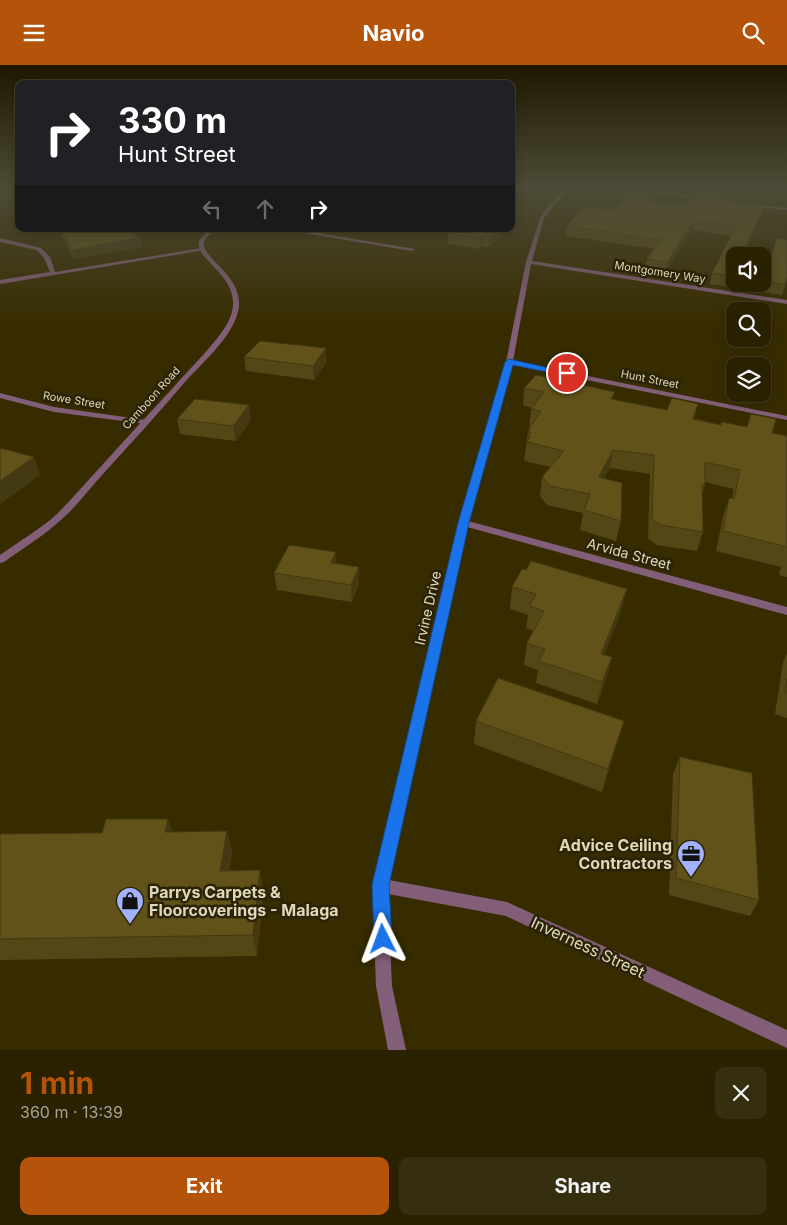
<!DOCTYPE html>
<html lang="en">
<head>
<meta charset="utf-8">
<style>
  :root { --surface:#292100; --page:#352e0f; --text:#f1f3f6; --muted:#a5a399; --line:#453e22; --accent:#b45309 }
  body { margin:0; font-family:Inter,sans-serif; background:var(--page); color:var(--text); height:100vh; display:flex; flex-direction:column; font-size:19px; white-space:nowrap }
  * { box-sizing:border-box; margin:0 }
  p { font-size:16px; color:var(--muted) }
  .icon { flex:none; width:28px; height:28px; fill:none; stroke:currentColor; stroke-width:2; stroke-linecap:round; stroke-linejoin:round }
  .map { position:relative; height:985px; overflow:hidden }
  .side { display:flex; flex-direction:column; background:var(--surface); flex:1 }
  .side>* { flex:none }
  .hud { position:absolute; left:15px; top:15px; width:500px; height:152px; border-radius:10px; box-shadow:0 2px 12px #0003,0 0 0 1px var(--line); background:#202124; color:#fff; overflow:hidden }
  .controls { position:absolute; left:726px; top:182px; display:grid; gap:10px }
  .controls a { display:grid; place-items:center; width:45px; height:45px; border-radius:10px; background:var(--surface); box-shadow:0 2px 12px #0003,0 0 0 1px var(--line); font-size:25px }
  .pin { position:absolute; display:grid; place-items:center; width:42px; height:42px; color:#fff; margin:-21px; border:2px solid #fff; border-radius:50%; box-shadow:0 1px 5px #0007 }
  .me { position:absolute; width:55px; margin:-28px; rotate:357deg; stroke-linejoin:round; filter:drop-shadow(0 0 4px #0008) }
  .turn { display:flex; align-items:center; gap:18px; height:105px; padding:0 20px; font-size:22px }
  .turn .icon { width:65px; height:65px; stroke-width:2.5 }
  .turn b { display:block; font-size:35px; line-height:42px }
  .lanes { display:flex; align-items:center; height:48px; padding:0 20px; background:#0003; justify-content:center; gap:25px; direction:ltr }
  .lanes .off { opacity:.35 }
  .round { display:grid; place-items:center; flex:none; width:52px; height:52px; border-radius:10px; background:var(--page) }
  .summary { display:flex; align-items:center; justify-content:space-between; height:85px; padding:0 20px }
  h1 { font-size:30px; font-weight:700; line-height:38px; color:var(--accent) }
  .primary-button { display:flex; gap:10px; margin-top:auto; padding:10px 20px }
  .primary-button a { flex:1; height:58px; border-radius:10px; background:var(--accent); color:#fff; font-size:20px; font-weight:700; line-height:58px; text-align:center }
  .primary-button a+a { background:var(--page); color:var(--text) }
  header { display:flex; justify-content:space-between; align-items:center; height:65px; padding:0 20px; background:var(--accent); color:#fff; font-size:22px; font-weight:700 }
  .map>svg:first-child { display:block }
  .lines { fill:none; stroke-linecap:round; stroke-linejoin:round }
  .minor { fill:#825e79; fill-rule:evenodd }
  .tertiary { fill:#825e79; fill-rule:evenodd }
  .wall { fill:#534716 }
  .shaded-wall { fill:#433912 }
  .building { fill:#605219; stroke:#433912 }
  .route { fill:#1a73e8; stroke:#114b97 }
  .labels { text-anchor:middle; stroke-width:5; stroke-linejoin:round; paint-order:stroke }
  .far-street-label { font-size:11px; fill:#dfd8bc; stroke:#2a2305 }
  .street-label { font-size:14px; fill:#dfd8bc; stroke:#2a2305 }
  .near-poi-label { font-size:16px; font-weight:bold; fill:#dfd8bc; stroke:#2a2305; text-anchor:end }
  .near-street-label { font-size:16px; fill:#dfd8bc; stroke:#2a2305 }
</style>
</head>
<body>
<header><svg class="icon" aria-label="menu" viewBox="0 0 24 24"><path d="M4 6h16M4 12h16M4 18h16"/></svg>Navio<svg class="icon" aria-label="search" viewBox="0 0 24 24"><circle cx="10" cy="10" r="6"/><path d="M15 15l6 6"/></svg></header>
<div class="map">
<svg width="787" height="985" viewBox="0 0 787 985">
  <rect width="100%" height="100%" fill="#372c00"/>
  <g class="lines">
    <g class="minor">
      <path d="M567,123H572L555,139L544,153L532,196L787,235V239L531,199L513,296L787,351V355L512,300L468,456L787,542V550L467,462L389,815L507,837L787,965V983L506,851L388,829L392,921L406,985H388L376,921L372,820L458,458L506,297L526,197L540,153L551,137Z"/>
      <path d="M611,123H625L706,134L704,135Z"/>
      <path d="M741,138L787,143V145L739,140Z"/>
      <path d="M284,164H294L415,184L412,186L286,165Z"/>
      <path d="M0,173L41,183L50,192L55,207L202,183L205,185L0,219V215L50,207L44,193L37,185L0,177Z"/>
      <path d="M0,328L54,342L146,355L150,357L146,359L54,347L0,333Z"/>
    </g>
    <path class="tertiary" d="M212,164H217C213,168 206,171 204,177C200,194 252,214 236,253C226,278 202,298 184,318C158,349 130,379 103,409C89,424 77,441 62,454C45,470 23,483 4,497L0,498V490C18,477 39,465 56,450C69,437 82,422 95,408C120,380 146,352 172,324C189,304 216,279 228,257C250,215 194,196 199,177C201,171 207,167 212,164Z"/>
  </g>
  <g class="wall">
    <path d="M633,123H664L662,126L659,125L658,131L653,137L685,141L722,135L763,144L760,153L743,191H735V219H762V196L769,197L787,175V215L782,230L710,219L712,208L731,171L692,165L665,207L645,204L647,194L655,184L565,171L568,159L613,145Z"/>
    <path d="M692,123H730L727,129Z"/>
    <path d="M58,164H127L140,173L142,182L74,194Z"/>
    <path d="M454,164H505V168L488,182L483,181L479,184L448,179V168Z"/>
    <path d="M244,292L327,297L314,315L246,306Z"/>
    <path d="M524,323L613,334L721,360L772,368L787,371V512L779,510L781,502L716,486L723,452L729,433H732L734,424L705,417V420L702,429L703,467L697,486L656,480L648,473L650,409L610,403L604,413L621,456L616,476L580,465L583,448L547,440L540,431L542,412L551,402L524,396L528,367L529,365L531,344L532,343L523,340Z"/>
    <path d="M177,354L251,355L236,376L180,369Z"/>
    <path d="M336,498L359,502V519L352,537L277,525L274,508Z"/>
    <path d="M512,522L621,546L604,590L612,592L606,615L597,639L536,618L538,605L524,600L527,578L533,566L526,563L528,550L510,544Z"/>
    <path d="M787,588V653L775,649L783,597Z"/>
    <path d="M476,656L617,678L602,727L474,679Z"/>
    <path d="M680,692L759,835L750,851L669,830L673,709Z"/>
    <path d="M168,754L172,767L227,766L232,788L229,806L264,827L257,891L0,895V769L102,768Z"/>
  </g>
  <g class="shaded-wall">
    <path d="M658,123H659L658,131L646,145L647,136Z"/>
    <path d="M763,144L760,153L743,191H741Z"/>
    <path d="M694,156L692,165L665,207L667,197Z"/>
    <path d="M498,164H505V168L488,182L489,171Z"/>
    <path d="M484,170L483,181L479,184L480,173Z"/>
    <path d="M140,173L142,182L74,194L72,185Z"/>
    <path d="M326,283L327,297L314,315L313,301Z"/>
    <path d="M249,340L251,355L236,376L233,361Z"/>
    <path d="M613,385L610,403L595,431L599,412Z"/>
    <path d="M34,392L40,410L0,439V416Z"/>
    <path d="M336,487L337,504L331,498Z"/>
    <path d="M359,502V519L352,537L351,520Z"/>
    <path d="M627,524L621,546L596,612L601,589Z"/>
    <path d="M612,592L606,615L597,639L602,617Z"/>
    <path d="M624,656L617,678L602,727L608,704Z"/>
    <path d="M168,754L175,776L165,767Z"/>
    <path d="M227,766L232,788L226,828L220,806Z"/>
    <path d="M260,805L264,827L257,891L253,870Z"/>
  </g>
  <g class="building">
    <path d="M633,123H658L647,136L685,141L695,126L723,130L720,135L749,138L763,144L741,191H735V212L712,208L736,161L694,156L667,197L647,194L661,175L567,161L569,159H568L586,141L613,145Z"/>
    <path d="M61,164H127L140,173L72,185Z"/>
    <path d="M454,164H498L489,171L484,170L480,173L448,168Z"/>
    <path d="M777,173L787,175V213L785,219L762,216V196L769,197Z"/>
    <path d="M260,276L326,283L313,301L244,292Z"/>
    <path d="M536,310L615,327L611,334L667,345L672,333L698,339L693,354L721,360L722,357L747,362L751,349L776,354L772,368L787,371V482L723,466L729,433L734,434L740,405L705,397V420H702L703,467L661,460L652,454L654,390L613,385L599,412L622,418L621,456L584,445L590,429L550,421L542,412L564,386L527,377L530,372H528L531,367H528L531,362H530L541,346L531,344L544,327L524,323Z"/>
    <path d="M195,334L249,340L233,361L177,354Z"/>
    <path d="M0,383L34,392L0,416Z"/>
    <path d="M289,480L336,487L331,498L359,502L351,520L274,508Z"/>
    <path d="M531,496L627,524L601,589L612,592L602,617L539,596L545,584L527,578L544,546L529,541L536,529L512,522L522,504L526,505Z"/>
    <path d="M498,613L624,656L608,704L476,656Z"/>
    <path d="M787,614V627L785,626Z"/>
    <path d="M680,692L752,708L759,835L676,813Z"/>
    <path d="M106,754H168L165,767L227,766L220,806L260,805L253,870L0,874V769L102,768Z"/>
  </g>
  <linearGradient id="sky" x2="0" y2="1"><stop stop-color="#1e1800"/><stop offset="0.47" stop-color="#4d4b37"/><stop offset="1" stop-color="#4d4b37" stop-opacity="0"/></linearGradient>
  <rect width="787" height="261" fill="url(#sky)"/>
  <path class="route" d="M509,294L571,308L567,311L513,300L469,458L389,820L392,874L389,881L383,883L376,881L374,874L372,820L458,458L505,297Z"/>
  <defs>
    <symbol id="office-pin" viewBox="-11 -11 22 30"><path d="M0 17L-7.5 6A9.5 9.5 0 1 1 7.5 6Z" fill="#a3b2fd" stroke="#2a2305"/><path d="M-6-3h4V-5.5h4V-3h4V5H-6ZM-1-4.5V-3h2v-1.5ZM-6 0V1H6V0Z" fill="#111"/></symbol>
    <symbol id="shop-pin" viewBox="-11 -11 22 30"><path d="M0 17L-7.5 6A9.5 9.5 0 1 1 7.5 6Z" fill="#a3b2fd" stroke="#2a2305"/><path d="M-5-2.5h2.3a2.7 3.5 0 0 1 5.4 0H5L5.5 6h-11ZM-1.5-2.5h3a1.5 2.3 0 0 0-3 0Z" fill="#111"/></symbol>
  </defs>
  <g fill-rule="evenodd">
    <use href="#office-pin" x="675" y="773" width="32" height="43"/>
    <use href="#shop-pin" x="114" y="820" width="32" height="43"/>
  </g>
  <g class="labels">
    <g class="far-street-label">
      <text transform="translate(660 207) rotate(9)" y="4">Montgomery Way</text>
      <text transform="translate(650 314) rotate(11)" y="4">Hunt Street</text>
      <text transform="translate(151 333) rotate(-48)" y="4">Camboon Road</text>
      <text transform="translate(74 335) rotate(9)" y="4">Rowe Street</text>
    </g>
    <g class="street-label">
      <text transform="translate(629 489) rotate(15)" y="5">Arvida Street</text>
      <text transform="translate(428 543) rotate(-77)" y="5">Irvine Drive</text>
    </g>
    <g class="near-poi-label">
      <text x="672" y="786">Advice Ceiling<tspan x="672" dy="18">Contractors</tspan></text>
      <text x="149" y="833" text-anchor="start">Parrys Carpets &amp;<tspan x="149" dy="18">Floorcoverings - Malaga</tspan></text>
    </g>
    <g class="near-street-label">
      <text transform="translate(588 882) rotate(25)" y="6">Inverness Street</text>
    </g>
  </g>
</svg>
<div class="controls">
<a><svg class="icon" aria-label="sound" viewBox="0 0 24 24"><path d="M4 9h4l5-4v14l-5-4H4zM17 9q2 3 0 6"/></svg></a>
<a><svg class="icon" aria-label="search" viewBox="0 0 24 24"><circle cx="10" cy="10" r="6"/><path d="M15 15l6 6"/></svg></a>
<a><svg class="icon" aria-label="layers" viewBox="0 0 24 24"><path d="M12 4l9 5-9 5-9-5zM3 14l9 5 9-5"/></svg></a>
</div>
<div class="pin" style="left:567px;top:308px;background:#d93025"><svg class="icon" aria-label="arrive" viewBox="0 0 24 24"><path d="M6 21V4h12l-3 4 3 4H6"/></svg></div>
<svg class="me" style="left:383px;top:874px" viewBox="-20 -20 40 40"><path d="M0-17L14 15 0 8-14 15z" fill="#1a73e8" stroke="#fff" stroke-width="4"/></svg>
<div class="hud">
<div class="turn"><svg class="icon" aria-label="right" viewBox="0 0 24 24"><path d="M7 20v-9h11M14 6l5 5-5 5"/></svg><div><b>330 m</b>Hunt Street</div></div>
<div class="lanes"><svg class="icon off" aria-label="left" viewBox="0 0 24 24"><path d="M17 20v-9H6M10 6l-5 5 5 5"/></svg><svg class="icon off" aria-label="ahead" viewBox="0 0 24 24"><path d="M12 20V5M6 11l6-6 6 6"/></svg><svg class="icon" aria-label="right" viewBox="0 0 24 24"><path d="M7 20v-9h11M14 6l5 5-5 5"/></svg></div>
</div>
</div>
<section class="side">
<div class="summary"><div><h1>1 min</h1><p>360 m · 13:39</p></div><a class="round"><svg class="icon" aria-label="close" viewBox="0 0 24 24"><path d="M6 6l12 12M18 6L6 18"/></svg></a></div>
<div class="primary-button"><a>Exit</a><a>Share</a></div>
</section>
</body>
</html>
